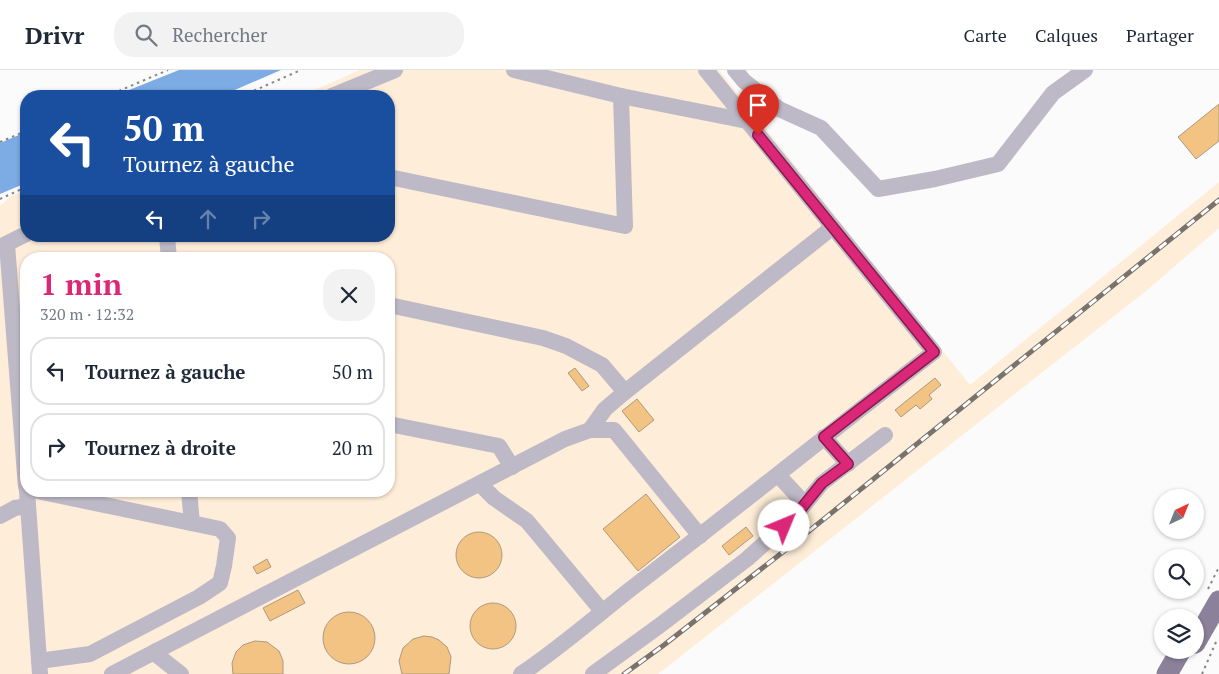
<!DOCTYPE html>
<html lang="fr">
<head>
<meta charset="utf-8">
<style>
  :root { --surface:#fff; --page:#f2f2f3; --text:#1f2937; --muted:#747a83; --line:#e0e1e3; --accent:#db2777 }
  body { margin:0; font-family:"PT Serif",serif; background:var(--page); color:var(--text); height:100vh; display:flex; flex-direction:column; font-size:19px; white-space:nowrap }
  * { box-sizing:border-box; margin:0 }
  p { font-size:16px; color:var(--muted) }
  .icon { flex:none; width:28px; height:28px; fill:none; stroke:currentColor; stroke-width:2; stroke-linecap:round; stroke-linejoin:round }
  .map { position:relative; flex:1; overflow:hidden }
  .details { position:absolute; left:20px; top:182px; width:375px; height:245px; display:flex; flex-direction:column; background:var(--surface); border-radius:20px; box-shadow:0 1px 4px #0004 }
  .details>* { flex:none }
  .hud { position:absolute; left:20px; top:20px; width:375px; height:152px; border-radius:20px; box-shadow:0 1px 4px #0004; background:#1a4fa0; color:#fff; overflow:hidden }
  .needle { width:32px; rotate:43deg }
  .buttons { position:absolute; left:1154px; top:419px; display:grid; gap:10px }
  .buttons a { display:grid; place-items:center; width:50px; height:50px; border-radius:50%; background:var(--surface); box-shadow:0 1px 4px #0004; font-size:25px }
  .pin { position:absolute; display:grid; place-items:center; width:42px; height:42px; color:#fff; margin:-51px -21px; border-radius:50% 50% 50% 0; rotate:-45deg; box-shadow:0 0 5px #0007 }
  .pin .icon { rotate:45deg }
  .me { position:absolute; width:55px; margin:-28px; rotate:45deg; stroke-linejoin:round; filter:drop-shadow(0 0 4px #0008) }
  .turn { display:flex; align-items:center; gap:18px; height:105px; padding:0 20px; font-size:22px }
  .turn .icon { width:65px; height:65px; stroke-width:2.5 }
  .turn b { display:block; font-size:35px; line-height:42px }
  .lanes { display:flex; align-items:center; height:48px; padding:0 20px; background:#0003; justify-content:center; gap:25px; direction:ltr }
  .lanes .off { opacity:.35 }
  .round { display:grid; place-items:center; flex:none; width:52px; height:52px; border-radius:20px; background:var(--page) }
  .headline { display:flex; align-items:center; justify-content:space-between; height:85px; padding:0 20px }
  h1 { font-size:30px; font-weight:800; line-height:38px; color:var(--accent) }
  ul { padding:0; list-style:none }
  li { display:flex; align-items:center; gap:15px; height:68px; margin:0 10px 8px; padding:0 10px; border:2px solid var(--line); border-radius:20px }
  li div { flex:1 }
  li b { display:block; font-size:19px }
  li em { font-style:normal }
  header { display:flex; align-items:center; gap:30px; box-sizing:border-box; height:70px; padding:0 25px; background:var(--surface); border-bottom:1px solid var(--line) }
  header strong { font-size:24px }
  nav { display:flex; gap:28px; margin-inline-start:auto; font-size:18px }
  .search { width:350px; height:45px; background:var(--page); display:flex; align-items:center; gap:12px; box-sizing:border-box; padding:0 18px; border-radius:20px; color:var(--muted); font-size:19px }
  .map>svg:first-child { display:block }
  .built { fill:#feedd8; fill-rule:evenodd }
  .water { fill:#7dace5 }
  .building { fill:#f2c383; stroke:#ae997f }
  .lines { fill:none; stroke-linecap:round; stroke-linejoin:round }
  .path { stroke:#8b8680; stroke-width:2; stroke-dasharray:2.5 4; stroke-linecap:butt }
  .minor { stroke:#beb9c7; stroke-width:16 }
  .major { stroke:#8b819a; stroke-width:21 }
  .rail-casing { stroke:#78736c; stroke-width:5 }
  .rail { stroke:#fff; stroke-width:3; stroke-dasharray:9; stroke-linecap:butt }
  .route-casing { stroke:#8e194d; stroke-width:12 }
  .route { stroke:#db2777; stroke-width:9 }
</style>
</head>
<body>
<header>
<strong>Drivr</strong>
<div class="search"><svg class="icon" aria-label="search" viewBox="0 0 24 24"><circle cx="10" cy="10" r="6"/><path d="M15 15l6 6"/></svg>Rechercher</div>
<nav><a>Carte</a><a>Calques</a><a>Partager</a></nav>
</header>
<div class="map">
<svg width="1219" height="604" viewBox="0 0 1219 604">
  <rect width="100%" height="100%" fill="#fbfbfb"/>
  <path class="built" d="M360,0H719L970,315L1219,112V158L1146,221L658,604H0V136L11,126L26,120V166H389V26H301ZM26,189H389V421H26Z"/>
  <g class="water">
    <path d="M179,0H281L221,26H114Z"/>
    <path d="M26,62V113L0,124V73Z"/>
  </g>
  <g class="building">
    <path d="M1219,34V71L1196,89L1178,67Z"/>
    <path d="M575,298L589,316L582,321L568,303Z"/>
    <path d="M935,308L941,315L929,325L932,329L920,339L916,335L901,347L895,340Z"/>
    <path d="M637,329L654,350L639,362L622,341Z"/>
    <path d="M646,424L680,467L638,501L603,459Z"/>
    <path d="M746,457L753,466L729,485L722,476Z"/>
    <circle cx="479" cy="485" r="23"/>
    <path d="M267,489L271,497L257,504L253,497Z"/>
    <path d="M298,520L305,533L270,551L263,538Z"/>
    <circle cx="493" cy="556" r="23"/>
    <circle cx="349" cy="568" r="26"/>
    <path d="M424,566L432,567L439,570L447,577L451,587L449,604H402L399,591L403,578L413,569Z"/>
    <path d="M255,571L267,572L279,581L283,591V604H233L232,593L236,582L243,575Z"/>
  </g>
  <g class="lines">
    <g class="path">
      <path d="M107,26L168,0"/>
      <path d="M242,26L301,0"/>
      <path d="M0,72L26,61"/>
      <path d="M0,129L26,117"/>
      <path d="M1208,519L1219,497"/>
      <path d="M1202,604L1216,572"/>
    </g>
    <g class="minor">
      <path d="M514,0L621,26L747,51"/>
      <path d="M735,0L744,11L779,39L821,58L878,119L935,109L998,94L1053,23L1085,0"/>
      <path d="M332,26L395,0"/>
      <path d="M389,107L625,156L621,26"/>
      <path d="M167,166L169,189"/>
      <path d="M7,174L26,417"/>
      <path d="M0,177L26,164"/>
      <path d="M389,235L543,268L566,276L602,295L625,322L605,339L590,360"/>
      <path d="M625,322L833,157"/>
      <path d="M389,354L499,376L512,397"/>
      <path d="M824,367L848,394"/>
      <path d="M778,405L805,434"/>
      <path d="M481,413L483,417L494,428L527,451L602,541"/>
      <path d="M27,421L40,604"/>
      <path d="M37,421L220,459L228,468L224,496L220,513L199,527L90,584L39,591"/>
      <path d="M189,421L192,453"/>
      <path d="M0,446L15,438L28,436"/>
      <path d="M156,581L158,586L181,604"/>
      <path d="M112,604L565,369L590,360H614L700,466"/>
      <path d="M521,604C560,578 595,547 632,518C734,440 833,360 934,282L706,0"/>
      <path d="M593,604L659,556L747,489L796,445L822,413L885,365"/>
    </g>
    <g class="major">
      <path d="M1195,573L1219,531"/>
      <path d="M1167,604L1181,580"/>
    </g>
    <defs>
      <path id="rail" d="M624,604L664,575L788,478L1219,130"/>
    </defs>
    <use href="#rail" class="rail-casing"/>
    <use href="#rail" class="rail"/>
  </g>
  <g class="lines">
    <defs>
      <path id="route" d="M758,65L934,282L824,367L848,394L822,413L796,445L784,456"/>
    </defs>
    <use href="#route" class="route-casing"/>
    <use href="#route" class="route"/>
  </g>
</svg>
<div class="buttons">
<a><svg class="needle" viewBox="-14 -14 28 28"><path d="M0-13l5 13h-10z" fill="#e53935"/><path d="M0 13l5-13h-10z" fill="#747a83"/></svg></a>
<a><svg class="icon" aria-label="search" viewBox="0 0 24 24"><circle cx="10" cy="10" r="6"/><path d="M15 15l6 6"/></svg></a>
<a><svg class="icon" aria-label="layers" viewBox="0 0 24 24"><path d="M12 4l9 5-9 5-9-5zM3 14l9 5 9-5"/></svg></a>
</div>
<div class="pin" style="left:758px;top:65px;background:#d93025"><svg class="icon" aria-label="arrive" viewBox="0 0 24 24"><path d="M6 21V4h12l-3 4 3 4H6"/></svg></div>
<svg class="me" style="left:784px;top:456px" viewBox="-20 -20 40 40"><circle r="19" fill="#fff"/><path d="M0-13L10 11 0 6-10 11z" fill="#db2777"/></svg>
<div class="hud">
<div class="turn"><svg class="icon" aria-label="left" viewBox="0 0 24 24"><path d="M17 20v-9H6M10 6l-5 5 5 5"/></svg><div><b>50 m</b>Tournez à gauche</div></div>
<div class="lanes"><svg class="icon" aria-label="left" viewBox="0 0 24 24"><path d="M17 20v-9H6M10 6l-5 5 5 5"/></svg><svg class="icon off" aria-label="ahead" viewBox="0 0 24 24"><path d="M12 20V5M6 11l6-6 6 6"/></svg><svg class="icon off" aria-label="right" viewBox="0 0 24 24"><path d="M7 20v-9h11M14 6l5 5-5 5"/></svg></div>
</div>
<section class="details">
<div class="headline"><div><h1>1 min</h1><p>320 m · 12:32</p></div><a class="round"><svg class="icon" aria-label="close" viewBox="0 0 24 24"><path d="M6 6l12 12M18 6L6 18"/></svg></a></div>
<ul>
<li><svg class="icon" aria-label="left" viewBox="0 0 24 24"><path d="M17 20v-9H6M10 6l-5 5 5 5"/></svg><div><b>Tournez à gauche</b></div><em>50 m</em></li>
<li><svg class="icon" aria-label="right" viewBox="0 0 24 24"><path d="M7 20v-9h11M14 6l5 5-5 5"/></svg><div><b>Tournez à droite</b></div><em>20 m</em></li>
</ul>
</section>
</div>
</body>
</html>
